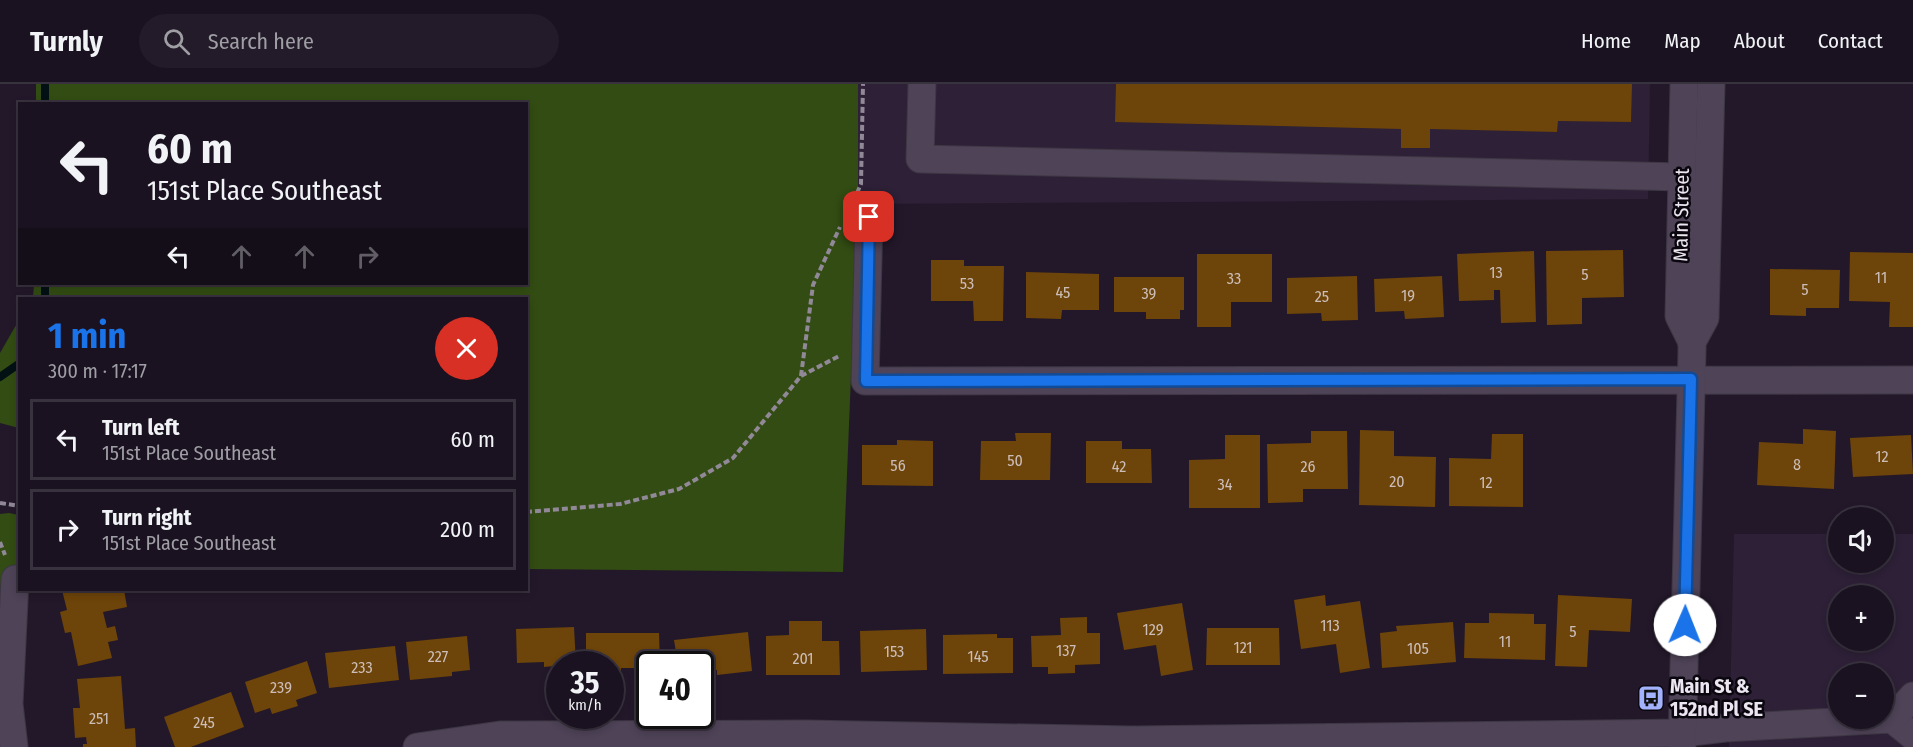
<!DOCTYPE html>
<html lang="en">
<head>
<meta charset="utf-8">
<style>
  :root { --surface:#1a1220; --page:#231b29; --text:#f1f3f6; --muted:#9f9ea5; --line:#38323e; --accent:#1a73e8 }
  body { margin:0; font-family:"Fira Sans Condensed",sans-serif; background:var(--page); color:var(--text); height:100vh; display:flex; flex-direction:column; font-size:22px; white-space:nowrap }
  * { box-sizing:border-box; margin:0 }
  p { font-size:20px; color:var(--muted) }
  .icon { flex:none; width:33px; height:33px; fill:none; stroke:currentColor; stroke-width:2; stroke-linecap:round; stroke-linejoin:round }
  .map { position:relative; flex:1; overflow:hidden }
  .side { position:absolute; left:18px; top:213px; width:510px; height:294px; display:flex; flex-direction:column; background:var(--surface); border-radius:0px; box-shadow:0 3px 9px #0003,0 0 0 2px var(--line) }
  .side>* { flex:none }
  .hud { position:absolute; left:18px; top:18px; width:510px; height:183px; border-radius:0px; box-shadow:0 3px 9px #0003,0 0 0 2px var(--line); background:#1a1220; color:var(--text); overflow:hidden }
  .controls { position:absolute; left:1828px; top:423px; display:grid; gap:12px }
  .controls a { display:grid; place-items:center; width:66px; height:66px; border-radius:50%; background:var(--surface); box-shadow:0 3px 9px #0003,0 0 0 2px var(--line); font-size:30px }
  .speed { position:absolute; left:546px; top:567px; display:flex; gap:12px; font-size:30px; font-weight:700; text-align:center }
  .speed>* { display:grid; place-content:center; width:78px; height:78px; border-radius:50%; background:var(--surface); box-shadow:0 3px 9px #0003,0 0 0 2px var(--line); line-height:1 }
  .speed small { font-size:15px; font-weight:400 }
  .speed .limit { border:3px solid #111; border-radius:9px; background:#fff; color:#111 }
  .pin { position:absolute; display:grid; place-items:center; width:51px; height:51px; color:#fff; margin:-26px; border-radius:12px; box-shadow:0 3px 9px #0006 }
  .me { position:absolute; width:66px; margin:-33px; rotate:1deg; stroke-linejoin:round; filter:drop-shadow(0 0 4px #0008) }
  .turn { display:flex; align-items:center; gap:21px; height:126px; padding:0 30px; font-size:27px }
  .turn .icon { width:78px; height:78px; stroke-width:2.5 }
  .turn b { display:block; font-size:42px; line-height:51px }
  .lanes { display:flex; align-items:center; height:57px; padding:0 30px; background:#0003; justify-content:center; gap:30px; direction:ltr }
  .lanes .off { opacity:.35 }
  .round { display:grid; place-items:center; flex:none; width:63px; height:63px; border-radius:32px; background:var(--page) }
  .head { display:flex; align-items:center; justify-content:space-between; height:102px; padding:0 30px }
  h1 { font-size:36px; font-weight:700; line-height:45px; color:var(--accent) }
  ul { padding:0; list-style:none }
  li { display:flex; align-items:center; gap:18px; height:81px; margin:0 12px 9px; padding:0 18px; border:3px solid var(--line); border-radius:0px }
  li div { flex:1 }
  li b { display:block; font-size:22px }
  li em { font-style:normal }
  header { display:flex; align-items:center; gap:36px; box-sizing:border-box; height:84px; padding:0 30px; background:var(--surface); border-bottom:2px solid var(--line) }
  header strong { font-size:28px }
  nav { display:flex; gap:33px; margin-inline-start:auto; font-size:21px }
  .search { width:420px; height:54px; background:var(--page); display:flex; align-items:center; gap:15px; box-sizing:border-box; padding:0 21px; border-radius:33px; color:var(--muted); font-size:22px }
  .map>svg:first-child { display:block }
  .built { fill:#2d2037; fill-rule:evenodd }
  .forest { fill:#324c13 }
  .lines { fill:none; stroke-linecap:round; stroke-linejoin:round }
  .stream { stroke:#031014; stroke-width:8 }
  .building { fill:#6d4409 }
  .minor-casing { stroke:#3d3643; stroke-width:29 }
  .path { stroke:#918898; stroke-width:4; stroke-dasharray:6 3; stroke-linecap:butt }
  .minor { stroke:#4e4357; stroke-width:27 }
  .route-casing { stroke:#114b97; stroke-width:15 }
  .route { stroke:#1a73e8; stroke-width:10 }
  .labels { text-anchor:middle; stroke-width:5; stroke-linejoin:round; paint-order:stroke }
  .number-label { font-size:16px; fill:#ccbdb8 }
  .street-label { font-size:20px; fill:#ece5f2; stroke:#0a060d }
  .poi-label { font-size:20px; font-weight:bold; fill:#ece5f2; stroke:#0a060d; text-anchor:start }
</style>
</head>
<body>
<header>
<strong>Turnly</strong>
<div class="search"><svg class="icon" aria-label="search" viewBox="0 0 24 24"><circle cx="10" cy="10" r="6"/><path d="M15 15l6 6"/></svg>Search here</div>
<nav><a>Home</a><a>Map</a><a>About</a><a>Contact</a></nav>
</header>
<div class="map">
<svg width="1913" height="663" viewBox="0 0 1913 663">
  <rect width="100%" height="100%" fill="#23182a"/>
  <g class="built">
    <path d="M858,0H1650L1648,115L858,120Z"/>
    <path d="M1734,450H1839V478H1884V450H1913V663H1729ZM1839,512H1884V556H1839ZM1839,590H1884V634H1839Z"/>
  </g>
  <g class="forest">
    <path d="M36,0H858V120L843,488L527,485L526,214H33L34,200H526V20H36Z"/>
    <path d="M19,236L20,344H19L0,339V269Z"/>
    <path d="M9,429L19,431L20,506H35L0,519V430Z"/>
  </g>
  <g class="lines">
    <g class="stream">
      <path d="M45,0V20"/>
      <path d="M45,200V214"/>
      <path d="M0,293L20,279"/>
    </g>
  </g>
  <g class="building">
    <path d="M1116,0H1632L1631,38L1558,37L1557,48L1430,45V64H1401V45L1115,38Z"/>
    <path d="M1623,166L1624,213L1582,214V240L1547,241L1546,167Z"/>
    <path d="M1534,167L1536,238L1501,239L1500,206H1494V216L1459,217L1457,170Z"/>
    <path d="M1850,168L1913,169V243H1889L1890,218L1849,217Z"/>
    <path d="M1197,170H1272V218H1231V243H1197Z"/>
    <path d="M931,176H964V182H1004L1003,237H974L973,217H931Z"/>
    <path d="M1770,185L1840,186L1839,224H1806V232L1770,231Z"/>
    <path d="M1026,188L1099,190V226H1062L1061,235L1026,234Z"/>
    <path d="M1357,192L1358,236L1322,237L1321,229L1287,230V194Z"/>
    <path d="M1442,192L1444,233L1405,235L1404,227L1375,228L1374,195Z"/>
    <path d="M1114,193H1184V226H1180V235H1146V228H1114Z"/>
    <path d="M1803,345L1836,347L1834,405L1757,401L1759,358L1803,360Z"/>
    <path d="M1360,346L1394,347V372L1436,373L1435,423L1359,421Z"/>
    <path d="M1311,347H1347L1348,405H1303V418L1268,419L1267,360L1311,359Z"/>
    <path d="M1015,349H1051L1050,396H980L981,357H1016Z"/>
    <path d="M1492,350H1523V423L1449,422V374L1491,375Z"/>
    <path d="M1225,351H1260V424H1189V376L1225,375Z"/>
    <path d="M1911,351L1913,390L1853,393L1850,354Z"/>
    <path d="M897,356L933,357V402L862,401V361H897Z"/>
    <path d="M1086,357H1122V365H1151L1152,399H1086Z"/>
    <path d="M62,506H124L127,523L103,528L107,544L115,542L118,556L108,558L112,574L78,582L71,548L65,549L60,528L67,526Z"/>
    <path d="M1325,511L1326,522L1360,517L1370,584L1340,589L1336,560L1301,565L1294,516Z"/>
    <path d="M1558,511L1632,515L1630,548L1589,546L1587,583L1555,582Z"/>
    <path d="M1182,519L1193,586L1161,592L1156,561L1124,566L1117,529Z"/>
    <path d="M1489,529L1534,530V540H1546L1545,576L1464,574L1465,539H1489Z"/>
    <path d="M1087,533V549H1100V580L1075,581V589L1048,590V583H1032L1031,552L1061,551L1060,534Z"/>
    <path d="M789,537H822V557H839L840,591H766V552L789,551Z"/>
    <path d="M1453,538L1456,578L1382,584L1380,549L1397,547L1396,542Z"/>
    <path d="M574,543L576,580L544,583V578L517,579L516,545Z"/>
    <path d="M1207,544H1279L1280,581H1206Z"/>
    <path d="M926,545L927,586L861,588L860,547Z"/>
    <path d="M748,548L752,587L717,591V586L700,588V580H678L674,556Z"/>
    <path d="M586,549H659L660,580H650V584H621V589H610V580H586Z"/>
    <path d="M997,550V554H1013V589L943,590V551Z"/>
    <path d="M467,552L470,586L452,588V592L410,596L406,558Z"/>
    <path d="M395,562L399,596L329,604L325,569Z"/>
    <path d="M307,577L317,609L296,616L298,622L272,630L270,624L255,629L245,598Z"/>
    <path d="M121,592L125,645L135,644L136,663H83V660H87L86,653L75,654L73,624H80L77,595Z"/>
    <path d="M231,608L244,643L191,663H175L164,633Z"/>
  </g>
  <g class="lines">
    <defs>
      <g id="minor">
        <path d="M922,0L920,75L1682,93"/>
        <path d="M1684,0L1679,232L1692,258"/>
        <path d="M869,133L865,297L1913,296"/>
        <path d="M1892,635L1913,652"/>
        <path d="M14,663L9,620L15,495"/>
        <path d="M417,663L500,651L806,650L1133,656L1683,649L1725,644L1892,635L1913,612"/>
        <path d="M1682,663L1692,267V258L1705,234L1711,0"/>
      </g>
    </defs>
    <use href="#minor" class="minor-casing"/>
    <g class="path">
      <path d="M857,109L861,100L863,0"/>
      <path d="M801,292L813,201L840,143"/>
      <path d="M0,419L20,422"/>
      <path d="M526,428L620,420L679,405L733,374L801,292L839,272"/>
      <path d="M0,458L5,471"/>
    </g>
    <use href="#minor" class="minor"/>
  </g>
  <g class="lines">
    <defs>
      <path id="route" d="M869,133L866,297L1691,295L1685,541"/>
    </defs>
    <use href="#route" class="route-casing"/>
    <use href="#route" class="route"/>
  </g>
  <defs>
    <symbol id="bus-square" viewBox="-11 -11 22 22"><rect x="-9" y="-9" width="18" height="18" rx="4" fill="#a3b2fd" stroke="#0a060d"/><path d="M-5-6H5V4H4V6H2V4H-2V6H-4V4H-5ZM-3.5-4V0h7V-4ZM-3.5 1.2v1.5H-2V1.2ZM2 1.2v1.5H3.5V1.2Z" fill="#111"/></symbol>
  </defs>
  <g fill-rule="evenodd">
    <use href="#bus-square" x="1636" y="599" width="30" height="30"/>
  </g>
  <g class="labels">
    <g class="number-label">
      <text x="1496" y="194">13</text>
      <text x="1585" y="196">5</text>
      <text x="1881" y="199">11</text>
      <text x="1234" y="200">33</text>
      <text x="967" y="205">53</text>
      <text x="1805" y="211">5</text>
      <text x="1063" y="214">45</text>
      <text x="1149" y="215">39</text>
      <text x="1408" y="217">19</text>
      <text x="1322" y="218">25</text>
      <text x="1882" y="378">12</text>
      <text x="1015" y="382">50</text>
      <text x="1797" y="386">8</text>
      <text x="898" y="387">56</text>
      <text x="1119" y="388">42</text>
      <text x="1308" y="388">26</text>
      <text x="1397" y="403">20</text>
      <text x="1486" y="404">12</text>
      <text x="1225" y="406">34</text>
      <text x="1330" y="547">113</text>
      <text x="1153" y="551">129</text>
      <text x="1573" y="553">5</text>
      <text x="1505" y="563">11</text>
      <text x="1243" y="569">121</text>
      <text x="1418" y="570">105</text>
      <text x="1066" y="572">137</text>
      <text x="894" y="573">153</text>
      <text x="438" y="578">227</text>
      <text x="978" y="578">145</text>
      <text x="803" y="580">201</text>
      <text x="362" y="589">233</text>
      <text x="281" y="609">239</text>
      <text x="99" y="640">251</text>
      <text x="204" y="644">245</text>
    </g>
    <g class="street-label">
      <text transform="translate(1681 131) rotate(-89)" y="7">Main Street</text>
    </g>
    <g class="poi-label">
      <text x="1670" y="609">Main St &amp;<tspan x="1670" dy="23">152nd Pl SE</tspan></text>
    </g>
  </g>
</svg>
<div class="controls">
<a><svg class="icon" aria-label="sound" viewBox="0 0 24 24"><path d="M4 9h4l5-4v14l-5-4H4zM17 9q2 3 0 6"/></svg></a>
<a>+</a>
<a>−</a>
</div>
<div class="speed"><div>35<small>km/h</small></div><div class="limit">40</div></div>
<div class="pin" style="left:869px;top:133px;background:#d93025"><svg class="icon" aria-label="arrive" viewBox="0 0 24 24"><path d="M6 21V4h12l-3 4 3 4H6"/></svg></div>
<svg class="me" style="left:1685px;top:541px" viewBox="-20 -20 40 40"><circle r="19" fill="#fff"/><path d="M0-13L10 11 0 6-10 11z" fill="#1a73e8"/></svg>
<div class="hud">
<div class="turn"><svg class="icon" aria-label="left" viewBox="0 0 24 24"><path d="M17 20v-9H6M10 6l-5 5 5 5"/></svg><div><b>60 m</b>151st Place Southeast</div></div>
<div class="lanes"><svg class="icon" aria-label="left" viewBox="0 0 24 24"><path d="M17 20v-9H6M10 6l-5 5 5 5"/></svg><svg class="icon off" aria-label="ahead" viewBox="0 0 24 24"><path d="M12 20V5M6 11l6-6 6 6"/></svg><svg class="icon off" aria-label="ahead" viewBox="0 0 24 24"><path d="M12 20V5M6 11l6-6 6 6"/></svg><svg class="icon off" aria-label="right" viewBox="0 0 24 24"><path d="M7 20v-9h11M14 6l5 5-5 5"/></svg></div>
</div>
<section class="side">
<div class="head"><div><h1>1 min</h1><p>300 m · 17:17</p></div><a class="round" style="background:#d93025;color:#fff"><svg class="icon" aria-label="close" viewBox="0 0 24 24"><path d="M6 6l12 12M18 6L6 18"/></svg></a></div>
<ul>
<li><svg class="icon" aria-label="left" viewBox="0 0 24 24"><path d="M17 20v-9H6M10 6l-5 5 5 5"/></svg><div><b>Turn left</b><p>151st Place Southeast</p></div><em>60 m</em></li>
<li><svg class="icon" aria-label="right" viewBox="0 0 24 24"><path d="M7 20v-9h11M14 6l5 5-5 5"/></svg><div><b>Turn right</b><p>151st Place Southeast</p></div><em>200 m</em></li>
</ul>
</section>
</div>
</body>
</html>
